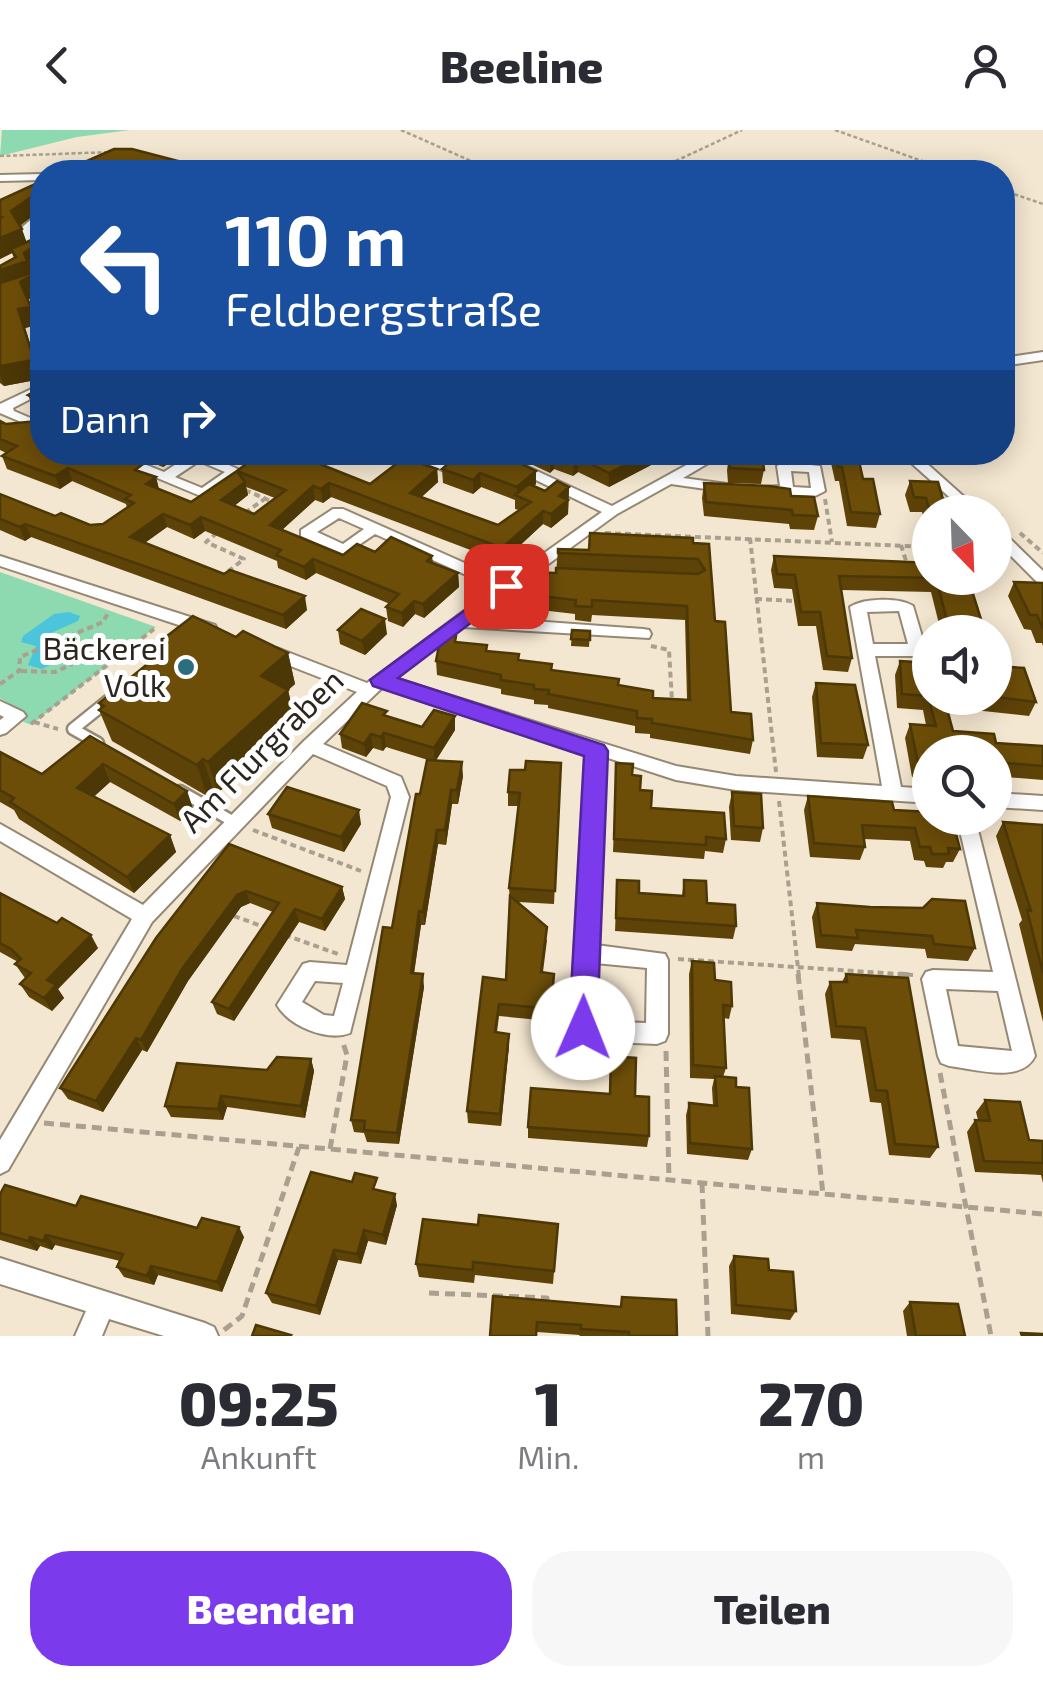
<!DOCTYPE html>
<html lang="de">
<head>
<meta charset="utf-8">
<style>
  :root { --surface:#fff; --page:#f7f7f7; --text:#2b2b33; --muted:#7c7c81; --accent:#7c3aed }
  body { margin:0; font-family:"Exo 2",sans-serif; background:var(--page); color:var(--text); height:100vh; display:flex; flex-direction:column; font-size:38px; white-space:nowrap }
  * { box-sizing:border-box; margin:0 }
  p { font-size:32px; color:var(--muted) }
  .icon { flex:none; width:55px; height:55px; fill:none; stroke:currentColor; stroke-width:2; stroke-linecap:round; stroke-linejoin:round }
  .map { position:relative; height:1206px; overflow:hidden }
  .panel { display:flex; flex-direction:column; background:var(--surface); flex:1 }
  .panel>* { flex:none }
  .banner { position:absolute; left:30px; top:30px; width:985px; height:305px; border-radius:40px; box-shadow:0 5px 25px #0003; background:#1a4fa0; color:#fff; overflow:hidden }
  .needle { width:65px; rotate:157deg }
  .tools { position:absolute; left:912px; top:365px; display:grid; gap:20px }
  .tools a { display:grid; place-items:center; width:100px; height:100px; border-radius:50%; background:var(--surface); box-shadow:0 5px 25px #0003; font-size:50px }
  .pin { position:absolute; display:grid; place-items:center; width:85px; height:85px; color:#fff; margin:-42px; border-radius:20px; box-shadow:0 5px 15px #0006 }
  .me { position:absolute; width:110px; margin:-55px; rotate:1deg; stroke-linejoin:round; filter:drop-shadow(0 0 8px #0008) }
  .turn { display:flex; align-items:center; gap:35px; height:210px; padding:0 30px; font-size:45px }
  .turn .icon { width:130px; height:130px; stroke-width:2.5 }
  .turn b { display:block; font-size:70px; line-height:85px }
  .then { display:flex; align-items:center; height:95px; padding:0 30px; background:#0003; gap:20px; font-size:38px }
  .eta { display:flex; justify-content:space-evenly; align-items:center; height:170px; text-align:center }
  .eta b { font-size:60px; font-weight:800; line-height:70px }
  .cta { display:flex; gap:20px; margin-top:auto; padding:20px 30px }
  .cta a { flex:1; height:115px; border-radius:40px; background:var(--accent); color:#fff; font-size:40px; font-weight:800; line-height:115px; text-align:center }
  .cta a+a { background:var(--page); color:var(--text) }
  header { display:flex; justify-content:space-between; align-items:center; height:130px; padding:0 30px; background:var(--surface); font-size:45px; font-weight:800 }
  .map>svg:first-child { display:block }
  .green { fill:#8dd9b0 }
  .water { fill:#4cc5dc }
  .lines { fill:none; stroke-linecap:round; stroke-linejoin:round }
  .lane-casing { stroke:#958975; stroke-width:15 }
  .street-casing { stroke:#958975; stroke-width:4 }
  .path-far2 { stroke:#aaa08f; stroke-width:2.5; stroke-dasharray:4 2.5; stroke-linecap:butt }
  .path-far1 { stroke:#aaa08f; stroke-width:4; stroke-dasharray:6 4; stroke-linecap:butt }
  .path { stroke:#aaa08f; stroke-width:5; stroke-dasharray:10 6; stroke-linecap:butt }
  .lane { stroke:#fff; stroke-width:10 }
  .street { fill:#fff; fill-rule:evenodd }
  .wall { fill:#5e4308; fill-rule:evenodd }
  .shaded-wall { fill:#4c3706 }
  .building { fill:#6d4e09; stroke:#4c3706; stroke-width:2.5 }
  .route { fill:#7c3aed; stroke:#51269a; stroke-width:2.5 }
  .poi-dot { fill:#2b6e80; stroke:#fff; stroke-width:4 }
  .labels { text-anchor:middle; stroke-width:10; stroke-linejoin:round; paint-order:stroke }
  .poi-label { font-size:32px; fill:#2b261e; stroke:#fff; text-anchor:end }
  .street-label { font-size:32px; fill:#2b261e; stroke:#fff }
</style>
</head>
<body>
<header><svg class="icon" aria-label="back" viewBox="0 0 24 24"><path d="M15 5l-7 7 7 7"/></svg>Beeline<svg class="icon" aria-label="person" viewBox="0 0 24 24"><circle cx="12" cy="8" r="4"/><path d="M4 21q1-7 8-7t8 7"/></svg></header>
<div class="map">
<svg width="1043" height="1206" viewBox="0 0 1043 1206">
  <rect width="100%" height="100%" fill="#f4e7d1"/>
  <g class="green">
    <path d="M2,0H130L77,7L0,26Z"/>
    <path d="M0,442L156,497L31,595L17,589L24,582L0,568Z"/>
  </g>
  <path class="water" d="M69,482L80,486L78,491L51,503L50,509L64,528L42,539L28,535L36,516L21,512L23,506L54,484Z"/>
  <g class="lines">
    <defs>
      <g id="lane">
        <path d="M98,613L73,599L109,570"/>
        <path d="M180,661L234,692"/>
      </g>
      <g id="street">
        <path d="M42,44V50L0,51V45Z"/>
        <path d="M42,80V88L30,100L33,107L42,111V117L25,111L20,99Z"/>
        <path d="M1043,222V230L1002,236V228Z"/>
        <path d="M42,254V263L13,278L14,281L42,293V301L0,283V274Z"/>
        <path d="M95,322H114L164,342L193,323L200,322L242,341L203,367ZM199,331L225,342L202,358L175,347Z"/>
        <path d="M401,322H420L443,332L456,322H472L444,341Z"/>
        <path d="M478,322H496L612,376L710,322H727L683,348L727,354L734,358L727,362L671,354L617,384L476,487L643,499L649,500L651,504L649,508L463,497L394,548L676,636L736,646L882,656L850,477C863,468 900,467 913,476L926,520L918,526H875L901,657L930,659V673L736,660L676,650L605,627L596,815L665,824L668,830V904L665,911L657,914L589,911L581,908L570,891L587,622L383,557L323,614L401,647L409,667L350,903C327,912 289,896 277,875L303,834L310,832L347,835L391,667L387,656L313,624L152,792L8,1040L0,1044V1010L132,789L0,711V694L143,775L304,611L357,562L265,526L263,522L265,518H277L367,553L495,458L375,404L344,425L301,406V400L333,379H343L505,451L602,382ZM339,388L364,399L343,414L317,402ZM899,481L908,514H873L867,482ZM595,833L647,838L646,893L595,891L592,888ZM315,851L343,853L334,886L324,885L302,872Z"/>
        <path d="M899,322H914L981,382H966Z"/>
        <path d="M784,332L820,336L825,361L815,366L763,363V357L780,356L777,336ZM791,341L809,342L811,358L793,357Z"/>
        <path d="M995,398L1000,399L1043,441V455L1038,453L995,410Z"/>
        <path d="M0,426L215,495L217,499L209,504L203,503L0,436Z"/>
        <path d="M0,571L23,582L26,586L6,603L0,605V590L4,587L0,585Z"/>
        <path d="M995,663L1043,666V680L995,677Z"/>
        <path d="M957,688H975L1035,926C1022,954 975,939 949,936L941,933L938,926L922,849L926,842L933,840L993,842ZM946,859L998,861L1012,921L958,916Z"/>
        <path d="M0,1128L205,1193L214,1197L218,1206H164L109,1189L102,1206H75L86,1181L0,1154Z"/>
      </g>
    </defs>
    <use href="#lane" class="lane-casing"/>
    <use href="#street" class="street-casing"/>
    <g class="path-far2">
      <path d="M401,0L496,42"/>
      <path d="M835,0L953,42"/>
      <path d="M0,26L113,22"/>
      <path d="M652,42L742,0"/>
      <path d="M1002,60L1043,74"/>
      <path d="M24,209L42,205"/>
      <path d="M319,330L330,322"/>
    </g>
    <g class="path-far1">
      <path d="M314,333L322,327"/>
      <path d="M245,360L273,372"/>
      <path d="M825,369L832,412"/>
      <path d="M990,377L1005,390"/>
      <path d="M245,383L270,365"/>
      <path d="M217,403L206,412L244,429L221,447"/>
      <path d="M605,403L930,417"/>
      <path d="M1020,403L1043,423"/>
      <path d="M750,408L776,642"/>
      <path d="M901,415L907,434"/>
      <path d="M756,469L794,471"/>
      <path d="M651,516L669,520L672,571"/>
      <path d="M21,541L55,542L72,534L71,507"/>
      <path d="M0,554L19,541L20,527L103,492L108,483"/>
      <path d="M34,592L58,599"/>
      <path d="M31,594L154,499"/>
      <path d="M779,671L799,847"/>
      <path d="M253,700L361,741"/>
      <path d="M234,786L267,798"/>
      <path d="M285,805L338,824"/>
      <path d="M678,829L913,845"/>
    </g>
    <g class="path">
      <path d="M798,844L823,1064"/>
      <path d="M899,844L913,845"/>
      <path d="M666,921L669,1050"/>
      <path d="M940,943L991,1206"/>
      <path d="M44,993L1043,1084"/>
      <path d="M330,1019L347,925L343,913"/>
      <path d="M702,1053L708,1206"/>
      <path d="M429,1163L547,1168V1176"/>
      <path d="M224,1200L242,1186L299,1017"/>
    </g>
    <use href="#lane" class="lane"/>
    <use href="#street" class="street"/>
  </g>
  <g class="wall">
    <path d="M42,51V162L28,170L37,195L25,198L41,249L4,256L0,253V136L14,128L12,123L0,129V131V70ZM30,88L34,101L39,102L38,107L26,112L20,96ZM39,134L41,138L38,141L32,144L31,140Z"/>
    <path d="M42,257V282L33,278L28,265Z"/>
    <path d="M0,291L42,322L146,343L156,347L159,359L191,372L248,334L219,322H290L370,354L437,339L438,352L421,367L498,395L519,380L515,379V370L481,357L473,364L443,353L442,339L464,331L492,333L536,341V354L534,356L545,361L569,357L568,384L551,398L543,394L502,432L331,367L323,373L315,370L282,400L343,425L375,422L432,426L433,433L458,443L459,457L424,488L415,484L403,497L388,491L386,477L390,474L316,443L306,450L278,438L277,431L205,401L194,409L167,397L145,413L307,480L286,499L31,407L25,411L0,400V364L55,386L90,395L103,394L127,378L126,374L72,351L60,359L7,339L2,326L6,323L0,320ZM246,357L275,368L254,384L234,376L248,365Z"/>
    <path d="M125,322H187L163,337Z"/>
    <path d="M516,322L603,323L676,322L609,357L578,342L573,346L554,339L550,343L516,327Z"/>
    <path d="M742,322H762L764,340L761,354L728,353L727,340L729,326L741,327Z"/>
    <path d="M797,322H862L860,328H858L863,349L880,384L876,398L847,396L839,351H835L829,324Z"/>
    <path d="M910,351L938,352L930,382V409L922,382H910L905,365Z"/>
    <path d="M704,353L791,366L818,386L814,400L790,399L789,394L704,386L702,368Z"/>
    <path d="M693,413L709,414L715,491L731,582L753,610L750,624L650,608V604L635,603V596L548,578V575L534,574V570L501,564V559L437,545L436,531L456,506V512L552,540L618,555L653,568L687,569L685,490L592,485L591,492L575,490V484L523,478V464L556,443L558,419L589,420Z"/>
    <path d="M927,416H930V448H968L985,502H941L931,462L841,460L852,528L848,542L823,540L816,496H798L792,459L774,458L771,440L774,426L923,432L922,430Z"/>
    <path d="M1014,452L1043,453V516L1042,513H1036L1031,500L1024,499L1008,466Z"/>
    <path d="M338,500L387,504L365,525L340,514Z"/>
    <path d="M572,500L590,501L589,517L571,516Z"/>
    <path d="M236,507L288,523L295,554L288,560L295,591L218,663L213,660L207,666L112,611L99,580L101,579L99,573L148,534L145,523Z"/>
    <path d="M900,531L930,568H995L1036,572L1029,586L946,577L953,601L996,613L1043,616V650L995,646V622H930V647H912L905,608L910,594L926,595L923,580L897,578L895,545Z"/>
    <path d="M816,553L868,615L863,629L817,627L812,567Z"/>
    <path d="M388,587L422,597L455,600L436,630L463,646L458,674H452L446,715L438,714L425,795H421L414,844L424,857L399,1014L367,1012L364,1003L354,1002L351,990L428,630L386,617L383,621L373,618L366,627L342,618L340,604Z"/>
    <path d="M90,606L187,661L193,679L180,691L110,652L94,666L170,705L176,722L134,763L19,689L14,680L0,672V622L42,644Z"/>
    <path d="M561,633L554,774L518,772L547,810L543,842L554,856L550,891L499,886L497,902L509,916L501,996L468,993L467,981L506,850L510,772L509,758L518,676H508V662L525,640Z"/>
    <path d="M616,633L632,645L651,678L726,709L723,723L705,721L704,729L613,722Z"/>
    <path d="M732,662L763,698L760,712L731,710L729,677Z"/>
    <path d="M808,666L894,680L960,719L953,732H946L943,738L926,737L924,731L914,730L910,711L864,709L865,717L860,730L810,727L804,680Z"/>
    <path d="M268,684L361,694L344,722L272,698Z"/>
    <path d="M1003,692L1043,695V892L1019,794L1022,790L996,706Z"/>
    <path d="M229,714L342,757L345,769L325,801L299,792L234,891L217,884L212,872L273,782L250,773L241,777L188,851L147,922L142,920L103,982L68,969L60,958Z"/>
    <path d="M617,750L639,763L682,766L684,750L707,773L736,796L733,809L615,801Z"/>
    <path d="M0,763L98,818L58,859L64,868L52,881L29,867L20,854L25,848L15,834L18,832L0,822Z"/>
    <path d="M817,773L975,818L968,831L927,828L925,819L855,814L852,821L816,818L812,787Z"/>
    <path d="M692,831L715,850L732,876L729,889L724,888L726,938L723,947L736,957L752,1019L748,1030L687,1024L686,985L689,973L713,975L712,958L714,949L690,948L689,844Z"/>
    <path d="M846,844L938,1017L930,1028L889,1025L881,973L870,972L860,910L831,908L825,864L830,852H842Z"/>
    <path d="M611,926L635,966L649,1006L647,1017L528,1008V997L609,964Z"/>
    <path d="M311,929L314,941L305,988L227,977L223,990L171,987L165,976L267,940Z"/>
    <path d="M985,970L1029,1010L1043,1011V1053L1041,1045L975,1042L967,1002L975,990H978L976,982Z"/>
    <path d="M380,1059L379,1060L397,1075L386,1115L368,1111L361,1134L338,1130L320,1185L272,1173L266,1163Z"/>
    <path d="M0,1064L76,1076L244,1107L222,1162L158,1145L154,1155L124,1147L117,1137L120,1131L55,1115L52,1120L40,1116L37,1121L0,1110Z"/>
    <path d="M558,1094L553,1154L475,1145L474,1153L419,1147L416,1134L478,1095Z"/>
    <path d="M734,1126L769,1140L796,1181L790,1190L731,1184L729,1136Z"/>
    <path d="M493,1166L620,1177L622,1167L677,1206H579L580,1205L537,1202Z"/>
    <path d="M910,1172L965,1206H907L903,1181Z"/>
  </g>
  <g class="shaded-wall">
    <path d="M40,61L42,70L29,84L30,88L16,98L11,81Z"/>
    <path d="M22,99L28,116L11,119L12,123L0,129V131V108Z"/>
    <path d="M33,117L39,134L31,140L32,146L42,140V162L26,170L0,160V140Z"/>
    <path d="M31,177L37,195L25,198L41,249L4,256L0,245V236L18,179Z"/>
    <path d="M161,322H187L163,337L159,324Z"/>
    <path d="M650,322H676L609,357V343Z"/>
    <path d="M554,326V339L550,343V329Z"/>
    <path d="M579,328L578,342L573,346L574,333Z"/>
    <path d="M68,338L72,351L60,359L55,346Z"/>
    <path d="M437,339L438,352L411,377L410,363Z"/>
    <path d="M536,341V354L521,368L517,366V357Z"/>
    <path d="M480,343L481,357L473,364V350Z"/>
    <path d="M156,347L159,360L146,354Z"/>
    <path d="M245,352L248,365L224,384L221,370Z"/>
    <path d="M329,353L331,367L323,373L321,359Z"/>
    <path d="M313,356L315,370L273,408L270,395Z"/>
    <path d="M569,357L568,384L551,398V384L559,366Z"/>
    <path d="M543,381V394L502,432V418Z"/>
    <path d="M163,384L167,397L134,420L130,407Z"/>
    <path d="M201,387L205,401L194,409L190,395Z"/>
    <path d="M25,394L31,407L25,411L20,397Z"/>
    <path d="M313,429L316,443L306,450L304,437Z"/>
    <path d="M458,443L459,457L424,488L423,474Z"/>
    <path d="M305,466L307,480L286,499L283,485Z"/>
    <path d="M414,471L415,484L403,497L402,483Z"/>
    <path d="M385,489L387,504L365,525L362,511Z"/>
    <path d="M288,523L295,554L268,578L261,546Z"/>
    <path d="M288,560L295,591L218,663L208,632Z"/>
    <path d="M455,586V600L435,632L434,618Z"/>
    <path d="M384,603L386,617L383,621L381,607Z"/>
    <path d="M371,604L373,618L366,627L364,614Z"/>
    <path d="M203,629L213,660L207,666L197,635Z"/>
    <path d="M462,632L463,646L458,674L457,660Z"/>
    <path d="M103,634L110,652L85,675L77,658Z"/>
    <path d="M451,660L452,674L446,715L445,700Z"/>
    <path d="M187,661L193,679L180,691L174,674Z"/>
    <path d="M359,680L361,694L344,722L341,707Z"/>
    <path d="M437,700L438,714L425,795L423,782Z"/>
    <path d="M170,705L176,722L134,763L127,747Z"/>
    <path d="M342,757L345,769L325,801L322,789Z"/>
    <path d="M246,761L250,773L241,777L188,851L147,922L141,910L182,839L237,765Z"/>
    <path d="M295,779L299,792L234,891L229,879Z"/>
    <path d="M419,781L421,795L412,856L411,843Z"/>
    <path d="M91,805L98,818L58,859L64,868L52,881L44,868L47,850Z"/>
    <path d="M423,844L424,857L399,1014L397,1003Z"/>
    <path d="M509,904V916L501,996L500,984Z"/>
    <path d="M136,908L142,920L103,982L96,971Z"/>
    <path d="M311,929L314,941L305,988L301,976Z"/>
    <path d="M221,966L227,977L223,990L218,979Z"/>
    <path d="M395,1064L397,1075L386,1115L383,1105Z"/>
    <path d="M239,1097L244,1107L222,1162L217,1152Z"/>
    <path d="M364,1100L368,1111L361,1134L357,1124Z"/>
    <path d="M46,1105L55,1115L52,1120L43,1111Z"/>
    <path d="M30,1107L40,1116L37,1121L28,1111Z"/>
    <path d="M334,1120L338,1130L320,1185L316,1176Z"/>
    <path d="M151,1136L158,1145L154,1155L147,1146Z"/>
  </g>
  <g class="building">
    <path d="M114,19H132L220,42H62Z"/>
    <path d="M42,51V135L37,128L42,120L33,117L24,123L27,131L0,140V136L16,127L11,119L38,107L42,86L29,84L39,74L40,61L11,81L22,99L0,108V88L2,87L0,86V70Z"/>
    <path d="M42,136V140L20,152L31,177L18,179L34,230L0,236V153L38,141Z"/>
    <path d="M42,257V271L28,265Z"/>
    <path d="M41,283H42V322H114L143,334L135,340L156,347L146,354L191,372L237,341L245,352L221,370L254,384L286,360L237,341L258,325L251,322H290L370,354L404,328L437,339L410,363L498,395L531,372L515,365L529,354L545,361L557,351L569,357L559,366L568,370L551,384L543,381L502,418L329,353L321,359L313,356L270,395L343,425L357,414L375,422L391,407L432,426L427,431L458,443L423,474L414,471L402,483L386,477L399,464L313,429L304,437L276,425L281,420L201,387L190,395L163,384L130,407L224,444L230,440L305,466L283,485L25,394L20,397L0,389V364L55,386L61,383L90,395L103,394L134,373L125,369L131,365L68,338L55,346L2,326L17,316L0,309V291L6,294L38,291Z"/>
    <path d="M535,322L603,323L650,322L609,343L579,328L574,333L554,326L550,329Z"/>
    <path d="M743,322H762L764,340L730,338L729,326L744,327Z"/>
    <path d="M835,322H857L863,349H873L880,384L851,382L842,337H838Z"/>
    <path d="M503,325L536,341L517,357L480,343L473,350L442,339L455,328L464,331L471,326L492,333Z"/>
    <path d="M910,351L938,352L943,369H947L953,382H930L926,368L914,367Z"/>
    <path d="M704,353L769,356L790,359L791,366L814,367L818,386L793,385L792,380L706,372Z"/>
    <path d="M590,403L693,408V413L709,414L715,491L725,492L731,582L751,584L753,610L652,593V589L637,588V581L548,564L549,560L534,559V555L501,550V545L436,531L441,505L456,506L455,512L487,515L486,521L519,524L518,530L552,534L551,540L619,549L618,555L653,561V568L690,570L687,476L592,470V477L575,476L576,470L523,464L526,442L556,443V438L698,444L705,440L698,429L558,423V419L589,420Z"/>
    <path d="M774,426L930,433V448H968L985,502H950L936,448L839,446L852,528L827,526L820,482H801L795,445L777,444Z"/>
    <path d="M1014,452L1043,453V499L1037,485H1030Z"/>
    <path d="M361,479L385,489L362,511L338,500Z"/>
    <path d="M193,486L236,507L243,501L288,523L261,546L288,560L208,632L203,629L197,635L99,580L104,576L99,573L155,528L145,523Z"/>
    <path d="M572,500L590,501V510L571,509Z"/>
    <path d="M900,531L930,533V568H944L953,601L994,604L996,613L1043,616V636L995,632V622H930V632L918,633L910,594L936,596L928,566L902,564Z"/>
    <path d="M995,536L1024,538L1036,572L995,567Z"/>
    <path d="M816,553L855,555L868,615L821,613Z"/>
    <path d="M362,573L387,581L383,585L422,597L434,580L455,586L434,618L384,603L381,607L371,604L364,614L340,604Z"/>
    <path d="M90,606L187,661L174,674L103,634L77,658L170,705L127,747L10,672L14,668L0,660V622L42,644Z"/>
    <path d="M427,630L462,632L457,660H451L445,700H437L423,782L419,781L411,843L423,844L397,1003L364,1000L365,991L351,990L383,797L392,798L416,664H420Z"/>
    <path d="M526,631L561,633L555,761L509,758L520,663L508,662L510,640H525Z"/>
    <path d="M616,633L633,634L632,645L641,646L640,660L652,661L651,678L724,683L726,709L706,707V715L614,709Z"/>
    <path d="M287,657L359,680L341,707L268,684Z"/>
    <path d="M732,662L761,664L763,698L734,696Z"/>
    <path d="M808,666L892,672L894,680L930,682V688H952L960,719L948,718L949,724H932L930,717H920L915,698L862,695L865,717L814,713Z"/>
    <path d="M1003,692L1043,695V843L1027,780L1031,781Z"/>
    <path d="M229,714L342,757L322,789L295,779L229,879L212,872L279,773L246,761L237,765L182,839L141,910L136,908L96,971L60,958L156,808Z"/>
    <path d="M617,750L639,751V763L684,766V750L706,751L707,773L735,775L736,796L616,788Z"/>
    <path d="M0,763L57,793L62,788L91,805L47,850L56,855L44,868L20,854L31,843L15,834L21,829L11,819L0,813Z"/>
    <path d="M510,766L547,797L541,842L554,844L551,879L499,874L495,902L509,904L500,984L467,981L483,847L506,850Z"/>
    <path d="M932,769L965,771L975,818L934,814L932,806L856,800L858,808L821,805L817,773L870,777L923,778Z"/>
    <path d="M692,831L714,833L715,850L731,852L732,876L723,875L726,938L693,935Z"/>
    <path d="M846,844L908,848L938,1017L895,1014L887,961L876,960L865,898L836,896L830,852H847Z"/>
    <path d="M611,926L636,928L635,966L649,967V1006L528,997L531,958L610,964Z"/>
    <path d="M277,927L311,929L301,976L221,966L218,979L165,976L177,933L267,940Z"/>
    <path d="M715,946L736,948V957L749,958L752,1019L690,1013L689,973L717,976Z"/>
    <path d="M985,970L1020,972L1029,1010L1043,1011V1033L984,1031L975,990L990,991Z"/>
    <path d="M311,1042L352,1052L355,1043L377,1048L373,1059L395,1064L383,1105L364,1100L357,1124L334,1120L316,1176L266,1163Z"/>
    <path d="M5,1055L76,1076L81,1066L197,1098L202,1088L239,1097L217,1152L151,1136L147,1146L117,1137L123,1124L46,1105L43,1111L30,1107L28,1111L0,1103V1064Z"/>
    <path d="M479,1085L558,1094L554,1141L473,1132V1140L416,1134L423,1089L478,1095Z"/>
    <path d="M734,1126L768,1129L769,1140L793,1142L796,1181L736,1175Z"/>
    <path d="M493,1166L621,1177L622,1167L676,1170L677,1206H629V1202L581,1199V1195L537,1192L536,1206H490Z"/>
    <path d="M910,1172L958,1174L965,1206H916Z"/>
    <path d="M256,1195L291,1205L290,1206H252Z"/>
    <path d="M1021,1203L1043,1204V1206H1022Z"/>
  </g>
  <path class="route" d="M506,450L516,456L513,461L398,548L604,615L608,621L597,898L593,907L583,911L573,907L569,898L584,626L373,556L370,550Z"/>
  <circle class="poi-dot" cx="186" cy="537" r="10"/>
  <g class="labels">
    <g class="poi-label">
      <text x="166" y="530">Bäckerei<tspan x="166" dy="37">Volk</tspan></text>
    </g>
    <g class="street-label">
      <text transform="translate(262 621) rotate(-45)" y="11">Am Flurgraben</text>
    </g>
  </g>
</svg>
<div class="tools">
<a><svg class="needle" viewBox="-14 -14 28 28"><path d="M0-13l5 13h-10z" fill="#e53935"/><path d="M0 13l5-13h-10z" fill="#7c7c81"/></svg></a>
<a><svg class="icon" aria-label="sound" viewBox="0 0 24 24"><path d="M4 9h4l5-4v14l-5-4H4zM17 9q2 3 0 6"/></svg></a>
<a><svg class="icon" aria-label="search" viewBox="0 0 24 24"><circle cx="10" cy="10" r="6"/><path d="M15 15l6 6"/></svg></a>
</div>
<div class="pin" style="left:506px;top:456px;background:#d93025"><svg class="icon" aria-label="arrive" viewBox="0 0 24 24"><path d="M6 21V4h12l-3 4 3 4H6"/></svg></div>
<svg class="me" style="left:583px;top:898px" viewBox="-20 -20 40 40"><circle r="19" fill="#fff"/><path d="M0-13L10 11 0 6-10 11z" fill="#7c3aed"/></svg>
<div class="banner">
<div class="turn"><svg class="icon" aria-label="left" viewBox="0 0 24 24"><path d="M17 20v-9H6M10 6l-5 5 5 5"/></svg><div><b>110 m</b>Feldbergstraße</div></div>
<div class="then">Dann<svg class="icon" aria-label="right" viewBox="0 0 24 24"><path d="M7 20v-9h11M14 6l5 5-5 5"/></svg></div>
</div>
</div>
<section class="panel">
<div class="eta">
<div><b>09:25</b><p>Ankunft</p></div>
<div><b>1</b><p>Min.</p></div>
<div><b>270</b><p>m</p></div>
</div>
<div class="cta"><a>Beenden</a><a>Teilen</a></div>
</section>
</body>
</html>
